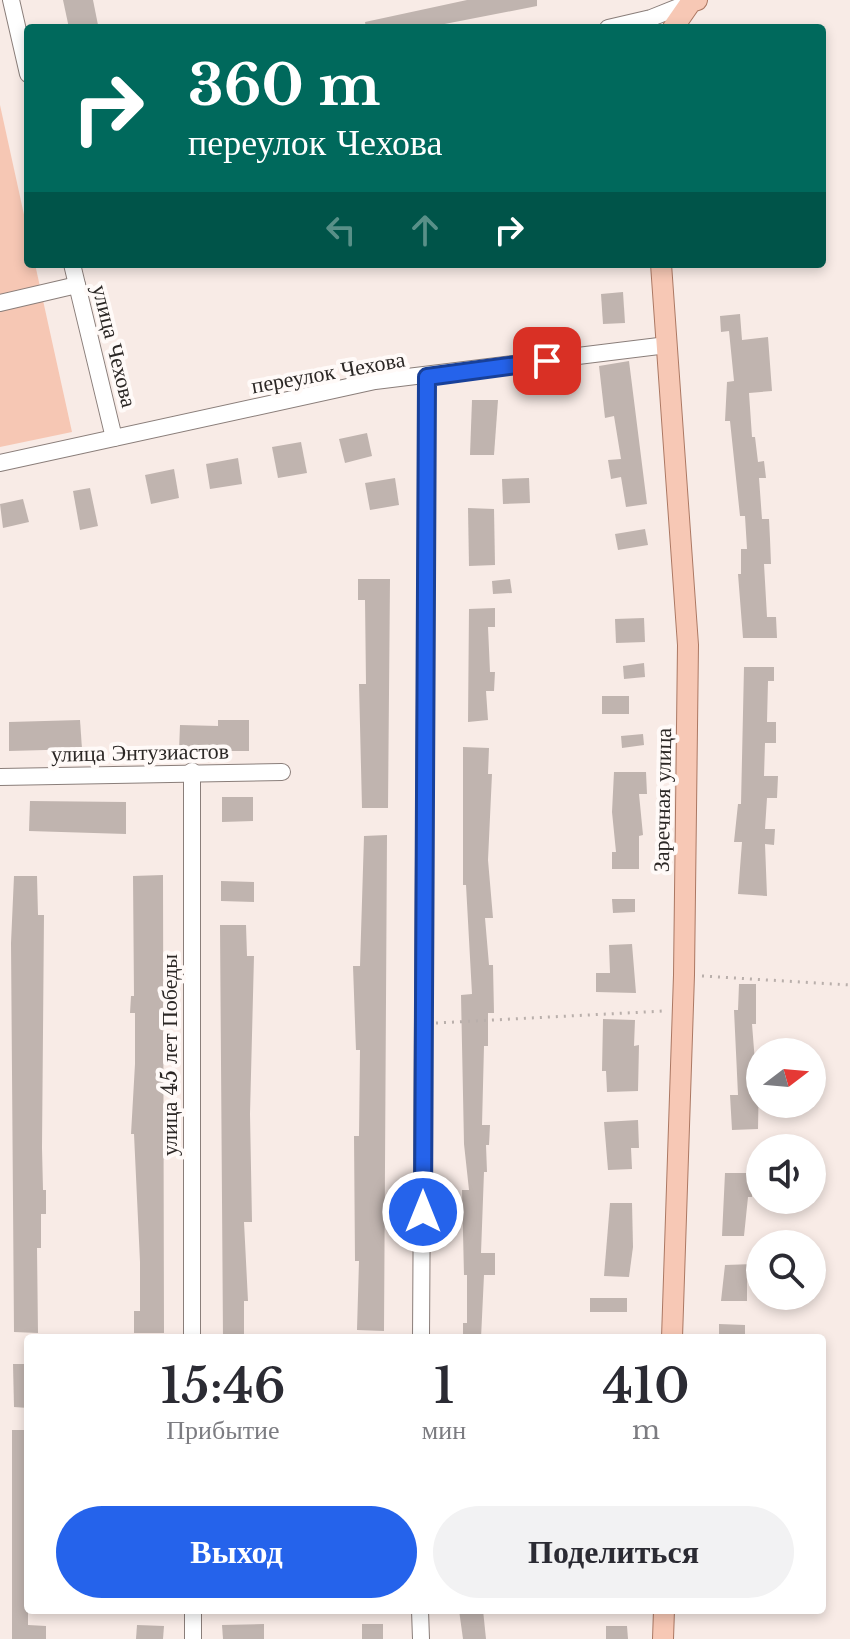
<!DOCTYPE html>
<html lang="ru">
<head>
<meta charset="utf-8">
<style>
  :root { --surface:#fff; --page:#f2f2f3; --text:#2b2b33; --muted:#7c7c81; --accent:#2563eb }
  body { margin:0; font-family:"Libre Baskerville",serif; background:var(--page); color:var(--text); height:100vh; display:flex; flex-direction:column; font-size:30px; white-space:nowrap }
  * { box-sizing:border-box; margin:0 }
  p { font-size:26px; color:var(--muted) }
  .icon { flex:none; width:44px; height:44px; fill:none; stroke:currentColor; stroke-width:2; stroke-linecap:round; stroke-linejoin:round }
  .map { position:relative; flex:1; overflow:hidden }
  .panel { position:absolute; left:24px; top:1334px; width:802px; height:280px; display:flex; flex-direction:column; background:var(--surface); border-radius:8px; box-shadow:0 4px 12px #0003 }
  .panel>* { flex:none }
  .banner { position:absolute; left:24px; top:24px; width:802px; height:244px; border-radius:8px; box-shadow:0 4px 12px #0003; background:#00695c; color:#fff; overflow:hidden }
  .needle { width:52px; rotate:74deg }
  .fabs { position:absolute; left:746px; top:1038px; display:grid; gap:16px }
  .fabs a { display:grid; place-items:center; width:80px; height:80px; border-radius:50%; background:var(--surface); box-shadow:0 4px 12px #0003; font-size:40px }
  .pin { position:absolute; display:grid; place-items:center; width:68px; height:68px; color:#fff; margin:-34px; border-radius:16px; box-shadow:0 4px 12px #0006 }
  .me { position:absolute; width:88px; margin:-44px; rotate:0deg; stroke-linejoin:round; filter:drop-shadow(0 0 6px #0008) }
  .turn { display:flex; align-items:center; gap:28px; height:168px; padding:0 32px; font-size:36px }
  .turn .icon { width:104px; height:104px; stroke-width:2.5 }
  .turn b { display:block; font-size:56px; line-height:68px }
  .lanes { display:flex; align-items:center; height:76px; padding:0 32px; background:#0003; justify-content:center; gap:40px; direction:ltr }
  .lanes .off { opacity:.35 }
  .eta { display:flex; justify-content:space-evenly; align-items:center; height:136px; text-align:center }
  .eta b { font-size:48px; font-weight:600; line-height:56px }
  .primary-button { display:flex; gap:16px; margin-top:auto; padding:16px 32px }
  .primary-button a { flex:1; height:92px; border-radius:48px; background:var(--accent); color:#fff; font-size:32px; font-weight:600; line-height:92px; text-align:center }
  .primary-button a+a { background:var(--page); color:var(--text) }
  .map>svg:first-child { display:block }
  .green { fill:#f6c7b4 }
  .building { fill:#c0b4af }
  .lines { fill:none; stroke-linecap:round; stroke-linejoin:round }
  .minor-casing { stroke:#8a7e7a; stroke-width:18 }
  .major-casing { stroke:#ac7863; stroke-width:22 }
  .path { stroke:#b9afab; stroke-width:3; stroke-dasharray:2 6; stroke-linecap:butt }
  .minor { stroke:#fff; stroke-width:16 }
  .major { stroke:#f7c8b5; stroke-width:20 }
  .route-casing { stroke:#184099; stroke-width:20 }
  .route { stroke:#2563eb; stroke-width:14 }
  .labels { text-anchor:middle; stroke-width:8; stroke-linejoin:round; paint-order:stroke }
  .street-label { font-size:22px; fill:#2b2725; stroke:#fffaf8 }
</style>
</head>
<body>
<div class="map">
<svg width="850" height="1639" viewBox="0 0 850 1639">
  <rect width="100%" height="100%" fill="#f8ebe6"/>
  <path class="green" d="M0,105L28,233V264H35L72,432L0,447Z"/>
  <g class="building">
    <path d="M63,0H93L98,25L69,28Z"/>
    <path d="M467,0H537V6L424,28H366L365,22Z"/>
    <path d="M623,292L625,323L603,324L601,294Z"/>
    <path d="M740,314L742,340L768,337L772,391L749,393L752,437H755L758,462L764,461L766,478H759L762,519H769L770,539L771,564H764L767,617H776L777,638H743L738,574H741V549H747L745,516H740L730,421H725L727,382L734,381L729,331L721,332L720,316Z"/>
    <path d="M629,361L647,504L626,507L621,477L611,479L608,460L621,459L614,416L605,418L599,366Z"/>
    <path d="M472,400H498L494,455H470Z"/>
    <path d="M367,433L372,456L345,463L339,439Z"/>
    <path d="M301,442L307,473L278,478L272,447Z"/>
    <path d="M238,458L242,484L210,489L206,464Z"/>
    <path d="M174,469L179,498L151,504L145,475Z"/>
    <path d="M395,478L399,505L370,510L365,483Z"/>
    <path d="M529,478L530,503L503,504L502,479Z"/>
    <path d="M90,488L98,526L80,530L73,491Z"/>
    <path d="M23,499L29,522L3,528L0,504Z"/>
    <path d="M468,508L494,509L495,565L469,566Z"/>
    <path d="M645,529L648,545L618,550L615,534Z"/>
    <path d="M358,579H390L388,808H362L359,684H366L365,600H358Z"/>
    <path d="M510,579L512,593L493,594L492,581Z"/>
    <path d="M495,608V627H488L490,672H495L494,691H486L488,720L468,722L469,609Z"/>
    <path d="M644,618L645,642L616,643L615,619Z"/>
    <path d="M644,663L645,677L624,679L623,666Z"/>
    <path d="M744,667H774V681H768L767,722H776V743H765L764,776H778L777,798H767L765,829H775L774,845L765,844L767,896L738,894L742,842H734L738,804H741Z"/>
    <rect x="602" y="696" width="27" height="18"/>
    <path d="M80,720L82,749L9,751V722Z"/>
    <path d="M218,720H249V751H179L180,725L218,726Z"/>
    <path d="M643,734L644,745L622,748L621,736Z"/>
    <path d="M463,747L489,748L488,774H492L488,860L493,918H485L489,965H493L494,1013H488V1046H484L482,1125H490L489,1145H486L487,1172H484L481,1253H495V1275H484L481,1338H463V1323H467V1275H464L462,1190H469L464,1144L461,995L472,994L466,885H463Z"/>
    <path d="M614,772H646L647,794H639L643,835L639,836V869H612V852H616L612,812Z"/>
    <path d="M222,797H253V821L222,822Z"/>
    <path d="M30,801L126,802V834L29,831Z"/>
    <path d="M387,835L384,1331L357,1330L359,1261H355L354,1136H359L360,1050H356L353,966H360L364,836Z"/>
    <path d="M163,875L164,1333H134V1311H140V1262L134,1134H131L135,1064V1013H130L131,996H134L133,876Z"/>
    <path d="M14,876H37L38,915H44L42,1148L43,1190H46V1214H41V1248H37L38,1333L14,1332L11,943Z"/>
    <path d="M221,881L254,882V902L221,901Z"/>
    <path d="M612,899H635V912L613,913Z"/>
    <path d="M220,925H246L247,956H254L250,1114L252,1222H244L248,1301H244V1338H223Z"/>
    <path d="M632,944L636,993L596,992V973H610L609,945Z"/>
    <path d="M739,984H756V1024H752L756,1075H759L758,1129L732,1130L730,1095H738L734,1010H738Z"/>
    <path d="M603,1019L635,1020L634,1046L639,1045L638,1091L607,1092L606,1071H602Z"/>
    <path d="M638,1120L639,1148H631L632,1169L608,1170L604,1122Z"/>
    <path d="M725,1173H752V1197H748L744,1236H722Z"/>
    <path d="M610,1203H632L633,1247L629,1277L604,1276Z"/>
    <path d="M754,1264V1279H747V1301H721L725,1265Z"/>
    <rect x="590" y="1298" width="37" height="14"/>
    <path d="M719,1324L745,1325V1338H719Z"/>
    <path d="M13,1364H28V1408L14,1407Z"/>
    <path d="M12,1430H28V1625L46,1626V1639H12Z"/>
    <path d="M459,1610H483L486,1639H463Z"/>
    <path d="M264,1624V1639H223L222,1625Z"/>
    <rect x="362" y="1624" width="21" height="15"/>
    <path d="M137,1625L164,1626L163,1639H136Z"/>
    <path d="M606,1626H627L628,1639H606Z"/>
  </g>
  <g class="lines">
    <defs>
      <g id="minor">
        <path d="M11,0L28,74"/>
        <path d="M608,28L651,18L691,2"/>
        <path d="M72,264L114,438"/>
        <path d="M0,303L77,285"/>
        <path d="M0,463L375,381L667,345"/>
        <path d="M0,777L282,772"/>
        <path d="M192,1338V771"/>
        <path d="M421,1338L427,377"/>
        <path d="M193,1610V1639"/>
        <path d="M420,1610L421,1639"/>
      </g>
      <g id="major">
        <path d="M673,28L691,2L697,0"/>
        <path d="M661,264L688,645L684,975L672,1338"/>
        <path d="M663,1639L664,1610"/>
      </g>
    </defs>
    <use href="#minor" class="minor-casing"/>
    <use href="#major" class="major-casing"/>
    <g class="path">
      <path d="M702,976L850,985"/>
      <path d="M436,1023L664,1011"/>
    </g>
    <use href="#minor" class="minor"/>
    <use href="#major" class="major"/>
  </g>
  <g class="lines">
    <defs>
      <path id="route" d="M423,1212L427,377L547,361"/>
    </defs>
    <use href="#route" class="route-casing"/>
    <use href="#route" class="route"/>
  </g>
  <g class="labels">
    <g class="street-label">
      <text transform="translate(115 346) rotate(76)" y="8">улица Чехова</text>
      <text transform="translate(328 372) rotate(-10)" y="8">переулок Чехова</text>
      <text transform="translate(140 752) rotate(-1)" y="8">улица Энтузиастов</text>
      <text transform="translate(662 800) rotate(-89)" y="8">Заречная улица</text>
      <text transform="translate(169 1055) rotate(-90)" y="8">улица 45 лет Победы</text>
    </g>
  </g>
</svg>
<div class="fabs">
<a><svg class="needle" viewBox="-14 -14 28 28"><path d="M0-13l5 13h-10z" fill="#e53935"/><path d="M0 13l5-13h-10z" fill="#7c7c81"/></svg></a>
<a><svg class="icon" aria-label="sound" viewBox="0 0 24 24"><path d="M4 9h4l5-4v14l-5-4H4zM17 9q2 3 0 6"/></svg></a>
<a><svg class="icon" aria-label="search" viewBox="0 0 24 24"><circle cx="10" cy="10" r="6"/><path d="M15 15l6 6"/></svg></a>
</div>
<div class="pin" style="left:547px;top:361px;background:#d93025"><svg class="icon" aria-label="arrive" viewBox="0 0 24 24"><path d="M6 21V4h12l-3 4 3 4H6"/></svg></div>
<svg class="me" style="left:423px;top:1212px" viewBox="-20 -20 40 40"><circle r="17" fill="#2563eb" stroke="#fff" stroke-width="3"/><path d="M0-11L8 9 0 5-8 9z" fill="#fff"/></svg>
<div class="banner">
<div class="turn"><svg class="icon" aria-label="right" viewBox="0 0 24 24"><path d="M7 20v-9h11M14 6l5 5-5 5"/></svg><div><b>360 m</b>переулок Чехова</div></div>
<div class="lanes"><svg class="icon off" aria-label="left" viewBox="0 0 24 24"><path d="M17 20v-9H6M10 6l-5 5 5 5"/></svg><svg class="icon off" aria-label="ahead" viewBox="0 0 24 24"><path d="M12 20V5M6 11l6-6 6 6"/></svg><svg class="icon" aria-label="right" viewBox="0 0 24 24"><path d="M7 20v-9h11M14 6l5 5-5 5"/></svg></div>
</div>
<section class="panel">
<div class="eta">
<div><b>15:46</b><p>Прибытие</p></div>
<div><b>1</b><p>мин</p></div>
<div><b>410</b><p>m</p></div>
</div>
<div class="primary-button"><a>Выход</a><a>Поделиться</a></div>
</section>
</div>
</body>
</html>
